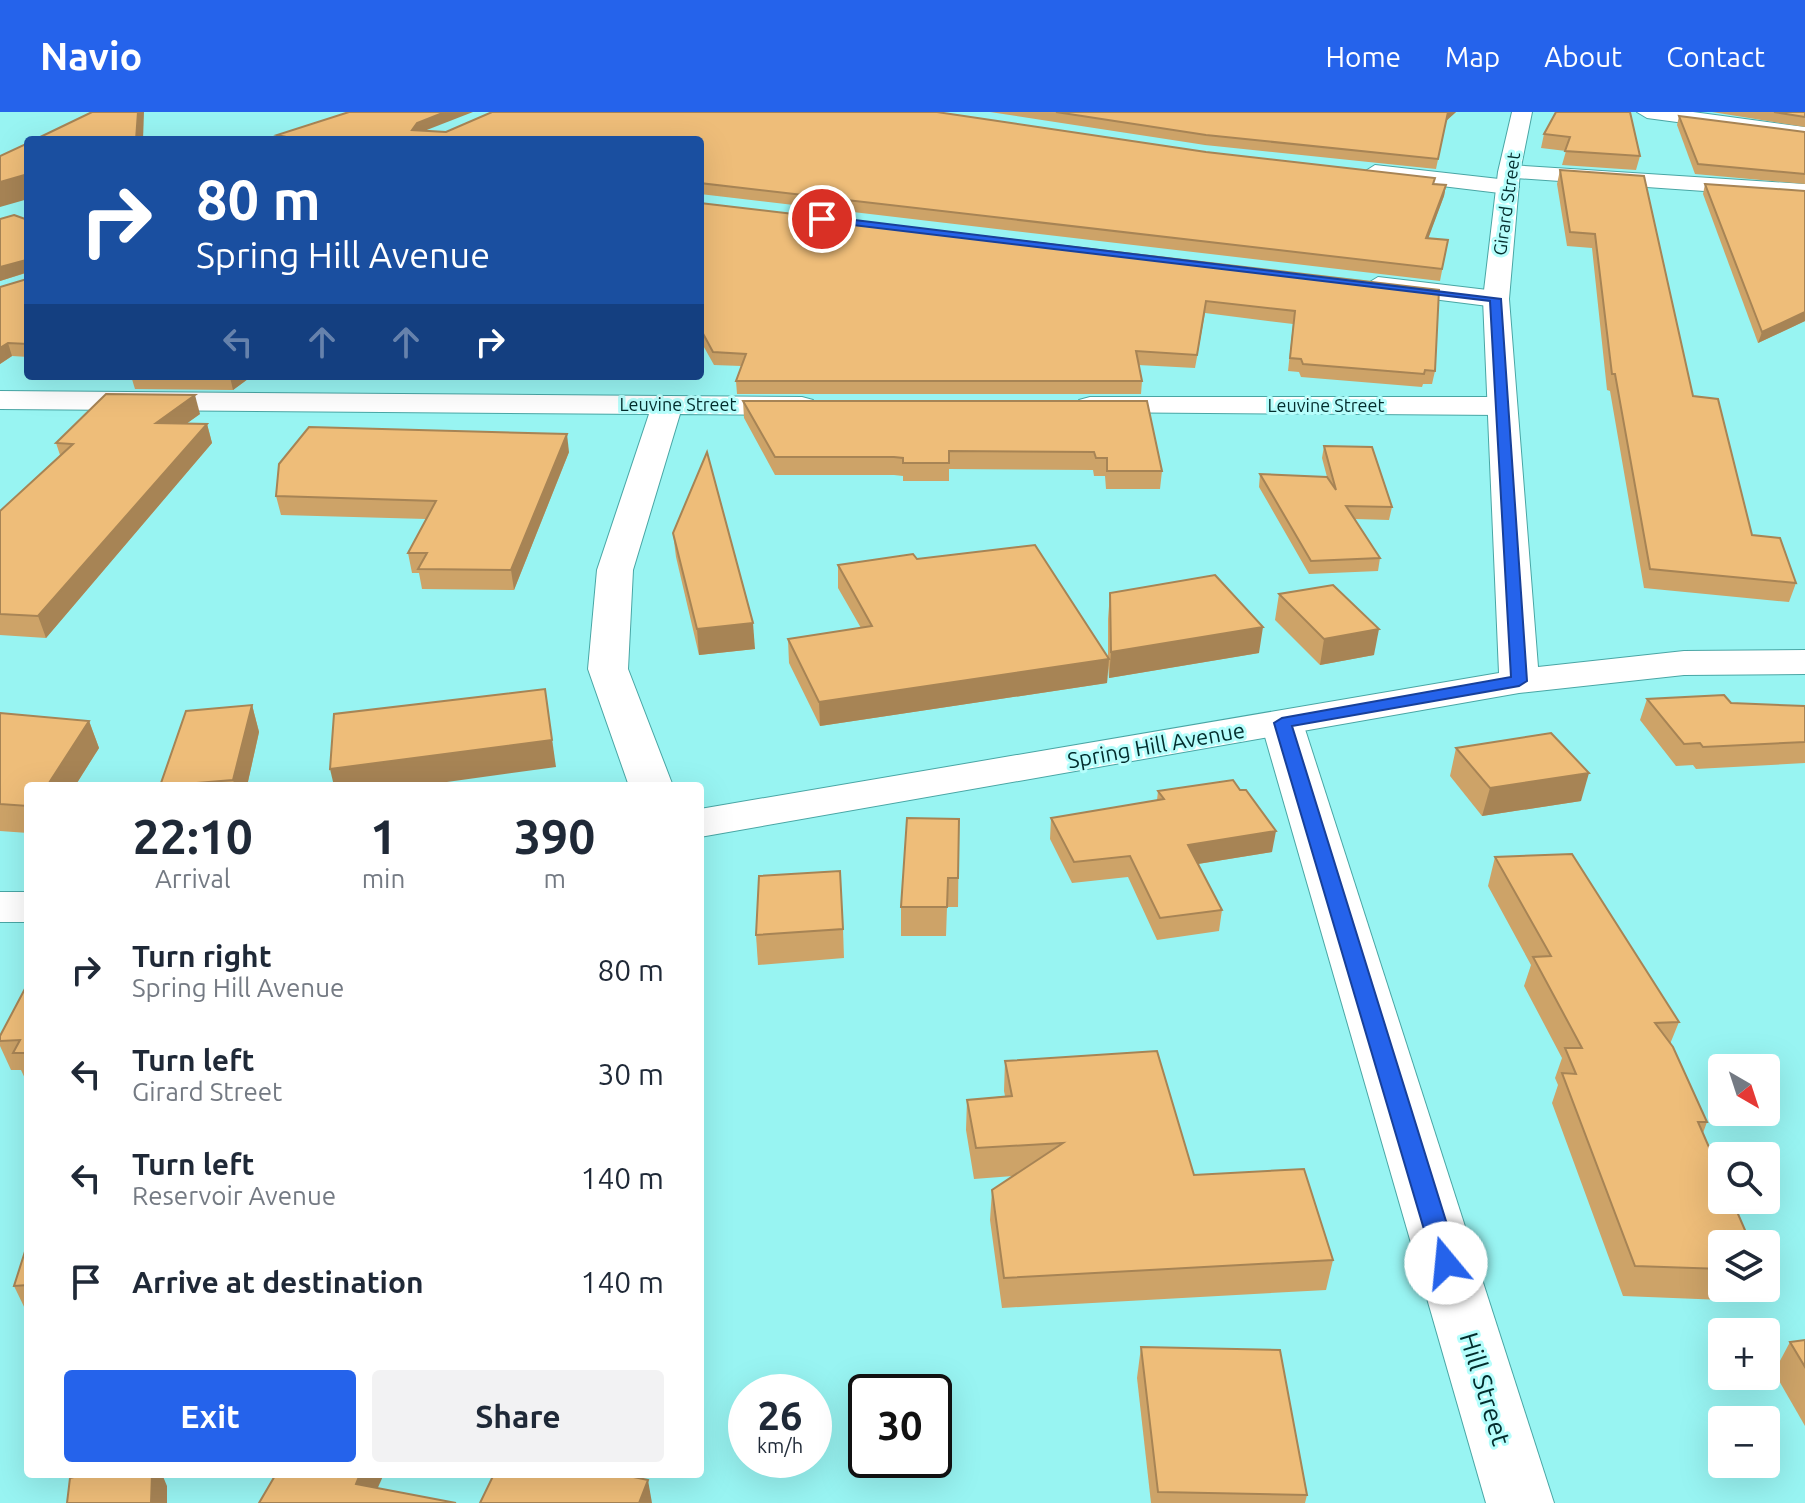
<!DOCTYPE html>
<html lang="en">
<head>
<meta charset="utf-8">
<style>
  :root { --surface:#fff; --page:#f2f2f3; --text:#1f2937; --muted:#747a83; --accent:#2563eb }
  body { margin:0; font-family:Ubuntu,sans-serif; background:var(--page); color:var(--text); height:100vh; display:flex; flex-direction:column; font-size:30px; white-space:nowrap }
  * { box-sizing:border-box; margin:0 }
  p { font-size:26px; color:var(--muted) }
  .icon { flex:none; width:44px; height:44px; fill:none; stroke:currentColor; stroke-width:2; stroke-linecap:round; stroke-linejoin:round }
  .map { position:relative; flex:1; overflow:hidden }
  .drawer { position:absolute; left:24px; top:670px; width:680px; height:696px; display:flex; flex-direction:column; background:var(--surface); border-radius:8px; box-shadow:0 8px 32px #0002 }
  .drawer>* { flex:none }
  .top-card { position:absolute; left:24px; top:24px; width:680px; height:244px; border-radius:8px; box-shadow:0 8px 32px #0002; background:#1a4fa0; color:#fff; overflow:hidden }
  .needle { width:52px; rotate:141deg }
  .controls { position:absolute; left:1708px; top:942px; display:grid; gap:16px }
  .controls a { display:grid; place-items:center; width:72px; height:72px; border-radius:8px; background:var(--surface); box-shadow:0 8px 32px #0002; font-size:40px }
  .speed { position:absolute; left:728px; top:1262px; display:flex; gap:16px; font-size:40px; font-weight:700; text-align:center }
  .speed>* { display:grid; place-content:center; width:104px; height:104px; border-radius:50%; background:var(--surface); box-shadow:0 8px 32px #0002; line-height:1 }
  .speed small { font-size:20px; font-weight:400 }
  .speed .limit { border:4px solid #111; border-radius:12px; background:#fff; color:#111 }
  .pin { position:absolute; display:grid; place-items:center; width:68px; height:68px; color:#fff; margin:-34px; border:4px solid #fff; border-radius:50%; box-shadow:0 2px 8px #0007 }
  .me { position:absolute; width:88px; margin:-44px; rotate:343deg; stroke-linejoin:round; filter:drop-shadow(0 0 6px #0008) }
  .turn { display:flex; align-items:center; gap:28px; height:168px; padding:0 40px; font-size:36px }
  .turn .icon { width:104px; height:104px; stroke-width:2.5 }
  .turn b { display:block; font-size:56px; line-height:68px }
  .lanes { display:flex; align-items:center; height:76px; padding:0 40px; background:#0003; justify-content:center; gap:40px; direction:ltr }
  .lanes .off { opacity:.35 }
  .eta { display:flex; justify-content:space-evenly; align-items:center; height:136px; text-align:center }
  .eta b { font-size:48px; font-weight:700; line-height:56px }
  .action { display:flex; gap:16px; margin-top:auto; padding:16px 40px }
  .action a { flex:1; height:92px; border-radius:8px; background:var(--accent); color:#fff; font-size:32px; font-weight:700; line-height:92px; text-align:center }
  .action a+a { background:var(--page); color:var(--text) }
  ul { padding:0; list-style:none }
  li { display:flex; align-items:center; gap:24px; height:104px; padding:0 40px }
  li div { flex:1 }
  li b { display:block; font-size:30px }
  li em { font-style:normal }
  header { display:flex; align-items:center; gap:48px; box-sizing:border-box; height:112px; padding:0 40px; background:var(--accent); color:#fff }
  header strong { font-size:38px }
  nav { display:flex; gap:44px; margin-inline-start:auto; font-size:28px }
  .map>svg:first-child { display:block }
  .lines { fill:none; stroke-linecap:round; stroke-linejoin:round }
  .minor-casing { stroke:#49a6a5; stroke-width:2 }
  .tertiary-casing { stroke:#49a6a5; stroke-width:2 }
  .minor { fill:#fff; fill-rule:evenodd }
  .tertiary { fill:#fff; fill-rule:evenodd }
  .wall { fill:#cda368 }
  .shaded-wall { fill:#a78455 }
  .building { fill:#eebd79; stroke:#a78455; stroke-width:2 }
  .route { fill:#2563eb; stroke:#184099; stroke-width:2 }
  .labels { text-anchor:middle; stroke-width:6; stroke-linejoin:round; paint-order:stroke }
  .far-street-label { font-size:18px; fill:#032d2d; stroke:#b6fefc }
  .street-label { font-size:22px; fill:#032d2d; stroke:#b6fefc }
  .near-street-label { font-size:26px; fill:#032d2d; stroke:#b6fefc }
</style>
</head>
<body>
<header>
<strong>Navio</strong>
<nav><a>Home</a><a>Map</a><a>About</a><a>Contact</a></nav>
</header>
<div class="map">
<svg width="1805" height="1391" viewBox="0 0 1805 1391">
  <rect width="100%" height="100%" fill="#98f4f2"/>
  <g class="lines">
    <defs>
      <g id="minor">
        <path d="M1637,0H1693L1805,15V27L1647,6Z"/>
        <path d="M1375,53L1508,68L1519,75L1508,82L1367,65L1364,60Z"/>
        <path d="M1509,53L1805,72V86L1501,65L1498,60Z"/>
        <path d="M1378,165L1496,179L1505,181L1509,187L1505,193L1496,195L1369,179L1365,173Z"/>
        <path d="M0,279L802,285L813,288L817,294L813,300L802,303L680,302L633,458L628,557L673,674H629L588,557L597,458L649,302L0,297Z"/>
        <path d="M1090,285H1500L1511,288L1515,294L1511,300L1500,303L1079,300L1075,294L1079,288Z"/>
        <path d="M1282,599L1297,602L1303,611L1554,1391H1486L1261,611L1267,602Z"/>
      </g>
      <g id="tertiary">
        <path d="M1512,0H1532L1520,60L1509,187L1538,555L1684,539L1805,538V562L1684,563L1519,581L700,725V697L1499,561L1483,187L1498,60Z"/>
        <rect x="0" y="780" width="28" height="30"/>
      </g>
    </defs>
    <use href="#minor" class="minor-casing"/>
    <use href="#tertiary" class="tertiary-casing"/>
    <use href="#minor" class="minor"/>
    <use href="#tertiary" class="tertiary"/>
  </g>
  <g class="wall">
    <path d="M990,0H1456L1446,9L1436,57L1205,33Z"/>
    <path d="M1556,0L1640,44L1636,58L1562,53L1566,39L1541,36L1544,22Z"/>
    <path d="M1712,0H1805V15Z"/>
    <path d="M1679,4L1805,20V72L1695,62L1677,13Z"/>
    <path d="M425,19L1206,40L1446,73L1444,84L1428,126L1448,128L1440,169L700,82V28H278L277,23Z"/>
    <path d="M1560,58L1693,284L1752,423L1796,471L1789,490L1644,476L1610,279L1607,278L1592,136L1567,134L1557,72Z"/>
    <path d="M1705,72L1805,209L1758,231L1703,82Z"/>
    <path d="M700,91L1439,178L1435,259L1432,272H1423L1422,275L1301,265L1299,260L1288,259L1293,212L1205,201L1195,256L1138,253L1142,269L1141,282H737L736,269L741,254L714,253L700,228Z"/>
    <path d="M0,107L28,108V245L12,244L0,252V175L27,167L26,161L0,169Z"/>
    <path d="M131,264H252L233,278L135,277Z"/>
    <path d="M743,289H1147L1162,359L1160,377H1106L1105,364H1094L1093,358L949,357V369H903V364L894,363H775L744,306Z"/>
    <path d="M200,302L187,311L207,312L212,331L46,526L0,523V399L60,343L56,331Z"/>
    <path d="M1324,334L1392,395L1389,408L1355,407L1380,446L1378,459L1309,462L1259,375L1260,362L1327,365L1322,346Z"/>
    <path d="M569,340L514,478L422,477L419,461H412L408,441L426,407L281,403L276,384Z"/>
    <path d="M673,421L755,537L699,543L676,445Z"/>
    <path d="M917,447L1108,546V507L1110,481L1259,541L1109,566L1108,553L1107,571L820,614L789,551L788,527L861,516L838,476V453Z"/>
    <path d="M1279,482L1374,543L1320,553L1275,508Z"/>
    <path d="M1647,587L1731,591L1805,594V651L1696,657L1693,653L1676,654L1640,608Z"/>
    <path d="M252,593L259,620L247,674H160Z"/>
    <path d="M0,601L89,609L99,636L75,674H28V721L0,719Z"/>
    <path d="M1456,636L1581,689L1482,704L1450,664Z"/>
    <path d="M1158,679L1272,740L1198,752L1222,798L1219,819L1157,828L1128,765L1072,771L1050,727L1051,706L1157,688Z"/>
    <path d="M959,707L958,795H947L946,824H901V795Z"/>
    <path d="M1495,745L1679,910L1670,932L1707,1010L1703,1021L1722,1132V1176H1754L1748,1189L1623,1184L1552,991L1558,973L1555,966L1562,946L1524,874L1531,853L1488,774Z"/>
    <path d="M843,817L844,846L758,853L756,823Z"/>
    <path d="M28,871V971H27L21,958H11L0,934V924Z"/>
    <path d="M1005,949L1194,1063L1333,1148L1326,1178L1002,1196L990,1108L992,1078L1013,1064L974,1067L966,1018L967,988L1005,984L1004,979Z"/>
    <path d="M28,1130V1203L14,1174Z"/>
    <path d="M1805,1228V1314L1774,1260L1790,1230Z"/>
    <path d="M1141,1235L1307,1383L1305,1391H1151L1137,1266Z"/>
  </g>
  <g class="shaded-wall">
    <path d="M138,0H144L143,28H136Z"/>
    <path d="M445,0H473L419,21L412,18L417,11Z"/>
    <path d="M1448,0H1456L1446,9L1436,57Z"/>
    <path d="M28,62V87L0,95V70Z"/>
    <path d="M1446,73L1444,84L1424,138L1426,126Z"/>
    <path d="M26,148L28,160L0,169V155Z"/>
    <path d="M1805,200V209L1758,231L1762,220Z"/>
    <path d="M8,231L12,244L0,252V236Z"/>
    <path d="M230,264H252L233,278L230,265Z"/>
    <path d="M195,283L200,302L161,330L156,311Z"/>
    <path d="M207,312L212,331L46,526L38,504Z"/>
    <path d="M567,322L569,340L514,478L511,458Z"/>
    <path d="M753,511L755,537L699,543L697,517Z"/>
    <path d="M1263,515L1259,541L1109,566L1111,540Z"/>
    <path d="M1379,517L1374,543L1320,553L1324,527Z"/>
    <path d="M1109,547L1107,571L820,614L819,590Z"/>
    <path d="M545,577L556,655L418,674H334L330,657Z"/>
    <path d="M252,593L259,620L247,674H235L233,668Z"/>
    <path d="M89,609L99,636L75,674H47Z"/>
    <path d="M1589,661L1581,689L1482,704L1490,676Z"/>
    <path d="M1276,719L1272,740L1185,754L1188,733Z"/>
    <path d="M152,1362H162L167,1374V1391H151Z"/>
    <path d="M360,1362H384L371,1391L356,1372Z"/>
    <path d="M648,1368L652,1391H639Z"/>
  </g>
  <g class="building">
    <path d="M92,0H138L136,28H34Z"/>
    <path d="M349,0H445L417,11L412,18L446,20L492,0H937L1206,40L1435,66L1433,72L1446,73L1426,126L1448,128L1442,157L700,71V28H300L277,23Z"/>
    <path d="M1056,0H1448L1438,47L1206,23Z"/>
    <path d="M1556,0H1630L1640,44L1565,39L1570,25L1544,22Z"/>
    <path d="M1774,0H1805V5Z"/>
    <path d="M1679,4L1805,20V62L1698,52Z"/>
    <path d="M28,31V62L0,70V44Z"/>
    <path d="M1560,58L1644,64L1693,284L1718,287L1752,423L1780,426L1796,471L1650,457L1615,262H1612L1595,122L1570,120Z"/>
    <path d="M1705,72L1805,79V200L1762,220Z"/>
    <path d="M700,91L1439,178L1435,259L1425,258L1424,262L1303,252L1301,247L1290,246L1295,199L1206,189L1197,243L1136,239L1142,269H736L746,242L713,240L700,216Z"/>
    <path d="M14,103L28,108V232L8,231L0,236V175L27,167L26,148L0,155V107Z"/>
    <path d="M152,264H230V265Z"/>
    <path d="M106,282L195,283L156,311L207,312L38,504L0,502V399L73,332L56,331Z"/>
    <path d="M743,289H1147L1162,359H1107V346H1096L1094,340L949,339V351H903V346L894,345H775Z"/>
    <path d="M309,315L567,322L511,458L418,457L427,441H408L436,389L276,384L279,352Z"/>
    <path d="M1324,334L1372,335L1392,395L1346,394L1380,446L1311,449L1260,362L1327,365L1336,378Z"/>
    <path d="M707,340L753,511L697,517L673,421Z"/>
    <path d="M1035,433L1109,547L819,590L788,527L872,514L838,453L913,442L917,447Z"/>
    <path d="M1215,463L1263,515L1111,540L1110,481Z"/>
    <path d="M1333,473L1379,517L1324,527L1279,482Z"/>
    <path d="M545,577L552,628L330,657L334,602Z"/>
    <path d="M1724,583L1731,591L1805,594V630L1703,635L1700,631L1684,632L1647,587Z"/>
    <path d="M252,593L233,668L160,674L186,599Z"/>
    <path d="M0,601L89,609L47,674H28V694L0,692Z"/>
    <path d="M1551,621L1589,661L1490,676L1456,636Z"/>
    <path d="M1233,668L1240,678H1246L1276,719L1188,733L1222,798L1160,806L1130,744L1074,750L1051,706L1164,687L1158,679Z"/>
    <path d="M907,706L959,707L958,766H948L947,795H901Z"/>
    <path d="M1572,742L1679,910L1655,911L1673,935L1707,1010H1698L1722,1065V1088H1732L1751,1132H1722V1157L1635,1154L1562,961L1576,962L1565,936H1582L1533,845L1551,844L1495,745Z"/>
    <path d="M840,759L843,817L756,823L759,764Z"/>
    <path d="M28,871V941H13L20,928L0,929V924Z"/>
    <path d="M1157,939L1194,1063L1304,1057L1333,1148L1004,1166L992,1078L1063,1031L976,1036L967,988L1012,984L1005,949Z"/>
    <path d="M28,1130V1173L14,1174Z"/>
    <path d="M1805,1228V1255L1790,1230Z"/>
    <path d="M1141,1235L1280,1238L1307,1383L1158,1380Z"/>
    <path d="M85,1362H152L151,1391H67L70,1366Z"/>
    <path d="M276,1362H360L356,1372L456,1391H259Z"/>
    <path d="M494,1362H619L648,1368L639,1391H480Z"/>
  </g>
  <path class="route" d="M822,104L1501,187L1527,569L1519,574L1292,614L1459,1151L1455,1158L1446,1161L1438,1158L1434,1151L1274,611L1282,606L1511,565L1490,189L819,109Z"/>
  <g class="labels">
    <g class="far-street-label">
      <text transform="translate(1507 92) rotate(-82)" y="6">Girard Street</text>
      <text x="678" y="299">Leuvine Street</text>
      <text x="1326" y="300">Leuvine Street</text>
    </g>
    <g class="street-label">
      <text transform="translate(1156 633) rotate(-10)" y="8">Spring Hill Avenue</text>
    </g>
    <g class="near-street-label">
      <text transform="translate(1485 1277) rotate(73)" y="9">Hill Street</text>
    </g>
  </g>
</svg>
<div class="controls">
<a><svg class="needle" viewBox="-14 -14 28 28"><path d="M0-13l5 13h-10z" fill="#e53935"/><path d="M0 13l5-13h-10z" fill="#747a83"/></svg></a>
<a><svg class="icon" aria-label="search" viewBox="0 0 24 24"><circle cx="10" cy="10" r="6"/><path d="M15 15l6 6"/></svg></a>
<a><svg class="icon" aria-label="layers" viewBox="0 0 24 24"><path d="M12 4l9 5-9 5-9-5zM3 14l9 5 9-5"/></svg></a>
<a>+</a>
<a>−</a>
</div>
<div class="speed"><div>26<small>km/h</small></div><div class="limit">30</div></div>
<div class="pin" style="left:822px;top:107px;background:#d93025"><svg class="icon" aria-label="arrive" viewBox="0 0 24 24"><path d="M6 21V4h12l-3 4 3 4H6"/></svg></div>
<svg class="me" style="left:1446px;top:1151px" viewBox="-20 -20 40 40"><circle r="19" fill="#fff"/><path d="M0-13L10 11 0 6-10 11z" fill="#2563eb"/></svg>
<div class="top-card">
<div class="turn"><svg class="icon" aria-label="right" viewBox="0 0 24 24"><path d="M7 20v-9h11M14 6l5 5-5 5"/></svg><div><b>80 m</b>Spring Hill Avenue</div></div>
<div class="lanes"><svg class="icon off" aria-label="left" viewBox="0 0 24 24"><path d="M17 20v-9H6M10 6l-5 5 5 5"/></svg><svg class="icon off" aria-label="ahead" viewBox="0 0 24 24"><path d="M12 20V5M6 11l6-6 6 6"/></svg><svg class="icon off" aria-label="ahead" viewBox="0 0 24 24"><path d="M12 20V5M6 11l6-6 6 6"/></svg><svg class="icon" aria-label="right" viewBox="0 0 24 24"><path d="M7 20v-9h11M14 6l5 5-5 5"/></svg></div>
</div>
<section class="drawer">
<div class="eta">
<div><b>22:10</b><p>Arrival</p></div>
<div><b>1</b><p>min</p></div>
<div><b>390</b><p>m</p></div>
</div>
<ul>
<li><svg class="icon" aria-label="right" viewBox="0 0 24 24"><path d="M7 20v-9h11M14 6l5 5-5 5"/></svg><div><b>Turn right</b><p>Spring Hill Avenue</p></div><em>80 m</em></li>
<li><svg class="icon" aria-label="left" viewBox="0 0 24 24"><path d="M17 20v-9H6M10 6l-5 5 5 5"/></svg><div><b>Turn left</b><p>Girard Street</p></div><em>30 m</em></li>
<li><svg class="icon" aria-label="left" viewBox="0 0 24 24"><path d="M17 20v-9H6M10 6l-5 5 5 5"/></svg><div><b>Turn left</b><p>Reservoir Avenue</p></div><em>140 m</em></li>
<li><svg class="icon" aria-label="arrive" viewBox="0 0 24 24"><path d="M6 21V4h12l-3 4 3 4H6"/></svg><div><b>Arrive at destination</b></div><em>140 m</em></li>
</ul>
<div class="action"><a>Exit</a><a>Share</a></div>
</section>
</div>
</body>
</html>
